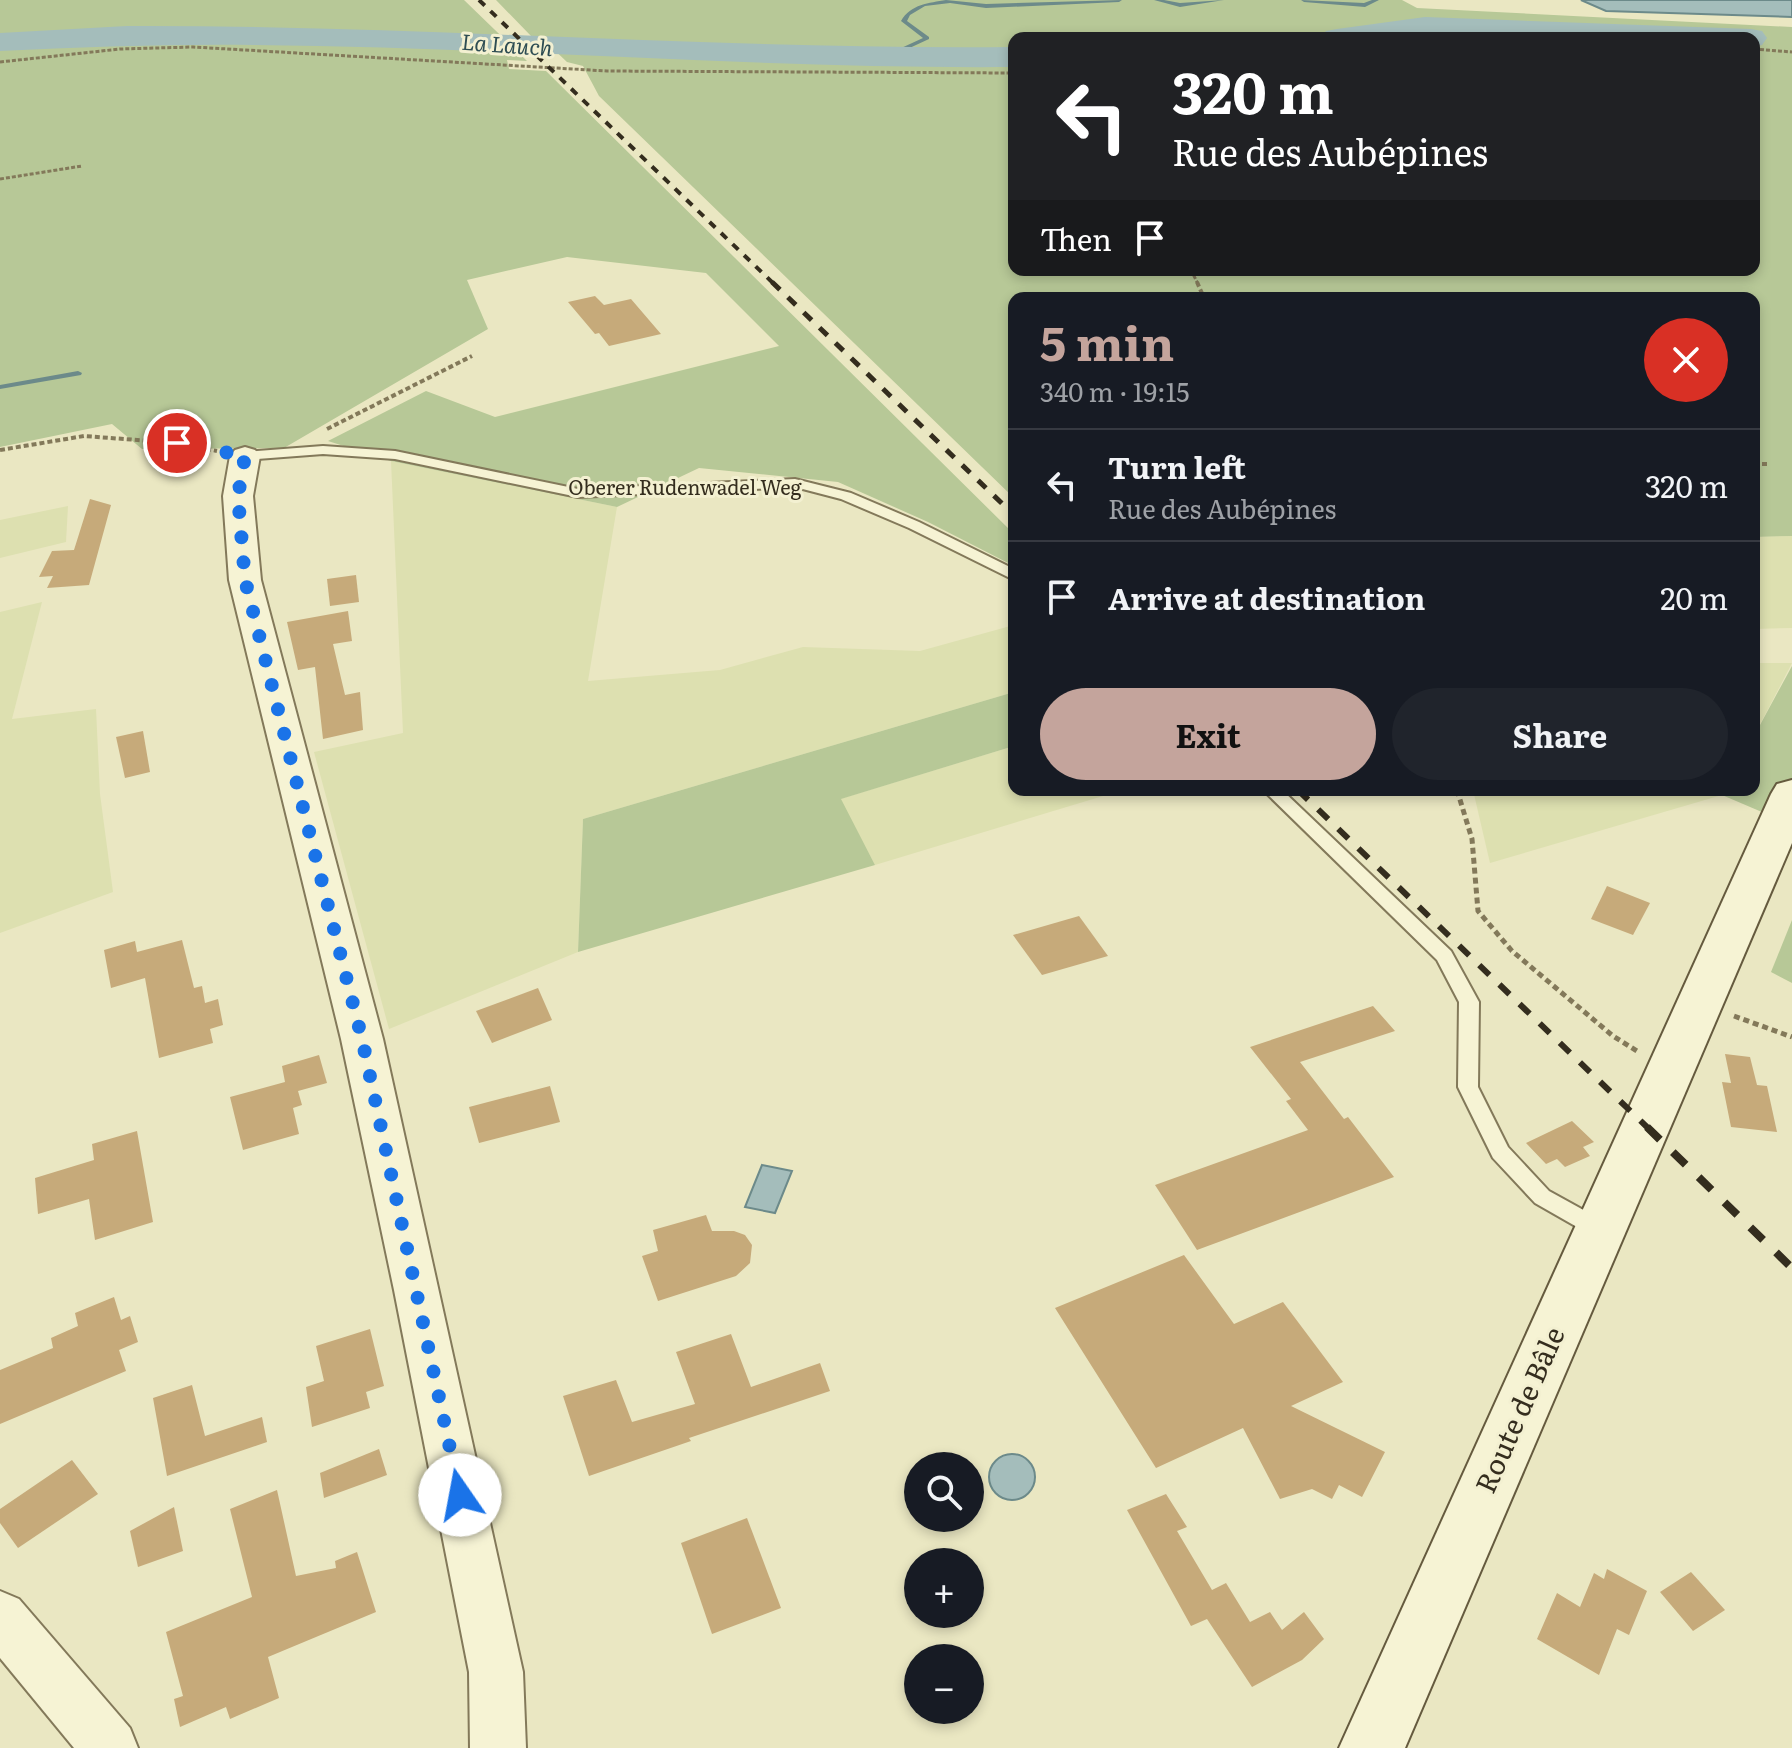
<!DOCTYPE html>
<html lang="en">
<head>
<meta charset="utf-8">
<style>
  :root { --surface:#171b24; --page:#20242c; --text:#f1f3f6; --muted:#9ea1a6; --line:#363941; --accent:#c4a49c }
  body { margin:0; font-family:Literata,serif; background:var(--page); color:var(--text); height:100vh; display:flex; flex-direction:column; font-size:30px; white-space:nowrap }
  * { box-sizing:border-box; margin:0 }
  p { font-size:26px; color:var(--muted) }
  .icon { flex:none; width:44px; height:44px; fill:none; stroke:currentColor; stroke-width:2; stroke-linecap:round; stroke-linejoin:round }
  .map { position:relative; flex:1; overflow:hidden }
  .details { position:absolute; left:1008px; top:292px; width:752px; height:504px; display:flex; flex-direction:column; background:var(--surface); border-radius:16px; box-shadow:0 4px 12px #0003 }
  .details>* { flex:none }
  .hud { position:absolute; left:1008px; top:32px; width:752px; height:244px; border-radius:16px; box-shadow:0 4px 12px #0003; background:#202124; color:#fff; overflow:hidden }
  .tools { position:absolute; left:904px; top:1452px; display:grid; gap:16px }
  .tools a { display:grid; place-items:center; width:80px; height:80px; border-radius:50%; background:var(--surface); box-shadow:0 4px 12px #0003; font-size:40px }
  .pin { position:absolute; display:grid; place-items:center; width:68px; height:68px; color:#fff; margin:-34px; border:4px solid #fff; border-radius:50%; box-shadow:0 2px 8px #0007 }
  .me { position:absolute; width:88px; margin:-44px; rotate:348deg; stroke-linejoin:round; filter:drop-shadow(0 0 6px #0008) }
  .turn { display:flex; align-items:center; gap:28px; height:168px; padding:0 32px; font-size:36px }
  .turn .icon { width:104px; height:104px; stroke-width:2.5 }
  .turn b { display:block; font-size:56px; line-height:68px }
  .then { display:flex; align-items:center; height:76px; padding:0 32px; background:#0003; gap:16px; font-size:30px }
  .round { display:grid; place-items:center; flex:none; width:84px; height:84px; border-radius:42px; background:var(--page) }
  .headline { display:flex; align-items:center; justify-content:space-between; height:136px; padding:0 32px }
  h1 { font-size:48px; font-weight:700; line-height:60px; color:var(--accent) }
  .cta { display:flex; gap:16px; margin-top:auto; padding:16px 32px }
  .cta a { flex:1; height:92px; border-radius:48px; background:var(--accent); color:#111; font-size:32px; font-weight:700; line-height:92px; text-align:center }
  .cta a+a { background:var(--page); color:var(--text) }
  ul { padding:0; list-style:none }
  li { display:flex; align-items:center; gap:24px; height:112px; padding:0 32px; border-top:2px solid var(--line) }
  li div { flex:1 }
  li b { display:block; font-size:30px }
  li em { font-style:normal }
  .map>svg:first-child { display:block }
  .farmland { fill:#dde0b0 }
  .green { fill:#b7c897; fill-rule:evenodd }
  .water { fill:#a4bdbb; stroke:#6c8a8a; stroke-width:2 }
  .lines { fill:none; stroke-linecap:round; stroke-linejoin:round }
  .stream { fill:#6c8a8a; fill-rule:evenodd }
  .river { fill:#a4bdbb; fill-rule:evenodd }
  .building { fill:#c6aa7a }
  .service-casing { stroke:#83795a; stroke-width:4 }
  .minor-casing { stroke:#83795a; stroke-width:4 }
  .secondary-casing { stroke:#655a3e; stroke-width:4 }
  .path-far2 { stroke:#83795a; stroke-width:3; stroke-dasharray:4 2; stroke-linecap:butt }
  .path-far1 { stroke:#83795a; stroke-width:4; stroke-dasharray:5 3; stroke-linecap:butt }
  .path { stroke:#83795a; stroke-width:5; stroke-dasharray:6 4; stroke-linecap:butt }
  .service { fill:#f6f3d4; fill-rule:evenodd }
  .minor { fill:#f6f3d4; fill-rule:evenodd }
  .secondary { fill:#f6f3d4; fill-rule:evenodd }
  .rail-far3 { stroke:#342d1e; stroke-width:4; stroke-dasharray:8 8; stroke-linecap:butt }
  .rail-far2 { stroke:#342d1e; stroke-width:5; stroke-dasharray:11 11; stroke-linecap:butt }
  .rail-far1 { stroke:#342d1e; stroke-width:6; stroke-dasharray:14 14; stroke-linecap:butt }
  .rail { stroke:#342d1e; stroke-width:8; stroke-dasharray:18 18; stroke-linecap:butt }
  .route { stroke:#1a73e8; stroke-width:14; stroke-dasharray:0 25.2 }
  .labels { text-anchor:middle; stroke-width:6; stroke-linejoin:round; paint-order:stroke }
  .far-street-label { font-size:20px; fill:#342d1e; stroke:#f3f0d1 }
  .far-water-label { font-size:22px; font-style:italic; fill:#2e4d53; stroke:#f3f0d1 }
  .near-street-label { font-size:28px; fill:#342d1e; stroke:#f3f0d1 }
</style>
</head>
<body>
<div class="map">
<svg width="1792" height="1748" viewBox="0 0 1792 1748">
  <rect width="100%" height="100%" fill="#eae7c2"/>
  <g class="farmland">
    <path d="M391,461L617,507L588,681L720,670L803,647L920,651L1014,625V692L583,819L578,952L389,1029L314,752L403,733Z"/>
    <path d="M68,506L66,542L0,558V520Z"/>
    <path d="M1792,536V628L1754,629V537Z"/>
    <path d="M42,602L12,719L96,709L100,794L113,892L0,933V612Z"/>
    <path d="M1754,663H1792L1754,736Z"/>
    <path d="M1014,746V790H1123L875,865L840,799Z"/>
    <path d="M1473,790H1725L1722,795L1490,863Z"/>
  </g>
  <g class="green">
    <path d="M0,0H464L527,61L507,60L509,69L546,71L1014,534V566L928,522L838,482L699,468L617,507L391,461L328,441L426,391L495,417L779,346L706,273L567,257L467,280L488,329L284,448L142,449L112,424L0,447Z"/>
    <path d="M496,0H1402L1417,8L1792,27V536L1754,537V298H1014V498L599,96L583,66L567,62L545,41L531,36ZM1014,38H1754V270H1014Z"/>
    <path d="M1792,666V825L1722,795L1725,790H1754V736Z"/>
    <path d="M1014,692V746L841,799L875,865L578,952L583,819Z"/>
    <path d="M1792,920V983L1771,972Z"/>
  </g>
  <g class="water">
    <path d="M1581,0H1792V17L1606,11Z"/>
    <path d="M762,1165L792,1171L775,1213L745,1207Z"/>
    <circle cx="1012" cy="1477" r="23"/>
  </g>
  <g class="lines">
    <g class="stream">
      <path d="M946,0L986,4L1122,0L1119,2L986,8L950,3L925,6L910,15L907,21L929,37V39L890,57H886V55L923,38L901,21C911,4 929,3 946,0Z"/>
      <path d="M1154,0H1164L1180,3L1224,0L1180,7Z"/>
      <path d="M1301,0L1364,3L1372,0H1379L1365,7L1304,2Z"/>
      <path d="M78,371L82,373L81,375L0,389V385Z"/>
    </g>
    <g class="river">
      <path d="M1425,17L1751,29L1762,31L1767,38L1762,45L1754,47V38L1425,35L1321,38L1326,31L1337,29Z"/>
      <path d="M127,26C423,25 718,50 1014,47V67C760,69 507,47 254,45C169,44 85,47 0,51V33Z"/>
    </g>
  </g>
  <g class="building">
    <path d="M595,296L604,305L631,299L661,334L609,346L599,333L595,334L568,302Z"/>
    <path d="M90,499L111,505L89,585L47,588L53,576L39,577L52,551L74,550Z"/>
    <path d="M356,575L359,602L330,606L327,579Z"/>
    <path d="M348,611L352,641L333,644L345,695L360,692L363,730L323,739L315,667L298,670L287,622Z"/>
    <path d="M143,731L150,772L125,778L116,737Z"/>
    <path d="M1607,886L1650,903L1633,935L1591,919Z"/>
    <path d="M1079,916L1108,956L1042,975L1013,935Z"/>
    <path d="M182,940L194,988L202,986L205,1003L218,999L223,1025L210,1029L213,1043L159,1058L145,978L111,988L104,950L135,941L137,952Z"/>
    <path d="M538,988L552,1020L492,1043L476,1011Z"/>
    <path d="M1373,1006L1395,1031L1300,1062L1344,1119L1348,1117L1394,1177L1197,1250L1155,1185L1308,1130L1286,1101L1291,1099L1250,1047Z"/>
    <path d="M1725,1054L1750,1057L1757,1085L1767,1086L1777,1132L1731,1127L1722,1082L1731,1083Z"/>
    <path d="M319,1055L327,1083L298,1091L302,1105L293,1108L299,1134L243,1150L230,1097L285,1082L282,1066Z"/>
    <path d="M550,1086L560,1122L479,1143L469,1107Z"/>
    <path d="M1572,1121L1594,1142L1583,1147L1590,1156L1565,1167L1557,1159L1546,1164L1526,1143Z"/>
    <path d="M137,1131L153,1222L95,1240L89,1199L38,1214L35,1178L94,1160L92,1144Z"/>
    <path d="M706,1215L712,1231H734L745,1235L752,1245L750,1263L736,1276L658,1301L642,1256L658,1251L653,1230Z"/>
    <path d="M1184,1255L1234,1324L1283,1302L1343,1382L1291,1406L1385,1452L1362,1497L1339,1485L1332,1499L1312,1489L1280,1499L1243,1428L1156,1468L1055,1308Z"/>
    <path d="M114,1297L121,1320L130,1316L138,1342L119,1350L126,1371L0,1424V1370L53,1348L51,1338L78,1326L75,1313Z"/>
    <path d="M370,1329L384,1386L366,1392L370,1408L312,1427L306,1387L324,1381L316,1346Z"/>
    <path d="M731,1334L751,1387L820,1363L830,1391L689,1438L691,1441L589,1476L563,1396L616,1380L632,1422L695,1404L676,1352Z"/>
    <path d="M192,1385L205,1436L262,1417L267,1442L167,1476L153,1398Z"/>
    <path d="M379,1449L387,1475L324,1498L320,1473Z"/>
    <path d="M72,1460L98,1494L18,1548L0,1523V1509Z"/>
    <path d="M277,1490L296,1576L336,1568L335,1561L357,1552L376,1612L268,1657L279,1698L230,1719L226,1707L180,1727L174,1699L183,1696L166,1632L252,1597L230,1509Z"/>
    <path d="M1166,1494L1187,1527L1177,1531L1212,1590L1226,1583L1250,1622L1270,1612L1282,1630L1304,1612L1324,1639L1302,1660L1252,1687L1207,1619L1191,1626L1127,1510Z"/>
    <path d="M174,1507L183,1551L138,1567L130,1531Z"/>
    <path d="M747,1518L781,1608L712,1634L681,1543Z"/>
    <path d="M1607,1569L1647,1591L1629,1635L1617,1629L1599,1675L1537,1639L1557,1593L1580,1607L1594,1573L1604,1579Z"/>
    <path d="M1691,1572L1725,1610L1693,1631L1660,1592Z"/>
  </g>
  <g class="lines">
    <defs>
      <g id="service">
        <path d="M323,446L395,451L578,489L795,479L851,493L919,522L1014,569V580L909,528L841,499L795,487L578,497L395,459L323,454L245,460L238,456L245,452Z"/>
        <path d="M1263,790H1282L1451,951L1479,1002L1478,1087L1508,1147L1549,1191L1607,1223L1610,1229L1607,1235L1599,1238L1591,1235L1535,1203L1493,1158L1458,1087L1459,1002L1437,960Z"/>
      </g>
      <g id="minor">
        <path d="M245,447L255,450L260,456L253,496L261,580L383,1039L523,1672L526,1748H470L469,1672L394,1290L341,1039L229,580L223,496L230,456L235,450Z"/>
        <path d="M0,1591L19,1599L130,1728L138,1748H74L0,1658Z"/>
      </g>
      <path id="secondary" d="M1792,780V843L1405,1748H1339L1771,794L1777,784Z"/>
    </defs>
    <use href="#service" class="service-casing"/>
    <use href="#minor" class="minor-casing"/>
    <use href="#secondary" class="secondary-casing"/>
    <g class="path-far2">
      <path d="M1754,49L1792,52"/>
      <path d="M0,62L120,49L193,47L607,71L1014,73"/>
      <path d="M0,179L82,166"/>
      <path d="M1191,270L1198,284"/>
    </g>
    <g class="path-far1">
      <path d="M1197,282L1204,298"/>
      <path d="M327,429L472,356"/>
      <path d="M0,450L84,436L177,443L217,451"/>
      <path d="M1754,464H1770"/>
    </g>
    <g class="path">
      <path d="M1457,790L1472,839L1478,911L1512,951L1613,1036L1637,1051"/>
      <path d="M1734,1016L1792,1037"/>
    </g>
    <use href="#service" class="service"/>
    <use href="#minor" class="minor"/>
    <use href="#secondary" class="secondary"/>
    <path class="rail-far3" d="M479,0L774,284"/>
    <path class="rail-far2" d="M772,282L1014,515"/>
    <path class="rail-far1" d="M1298,790L1649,1129"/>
    <path class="rail" d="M1647,1127L1792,1268"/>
  </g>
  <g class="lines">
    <path class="route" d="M177,443L245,456L238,496L245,580L362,1039L460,1495"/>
  </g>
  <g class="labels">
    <g class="far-street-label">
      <text x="685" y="495">Oberer Rudenwadel Weg</text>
    </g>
    <g class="far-water-label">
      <text transform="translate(507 45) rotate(4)" y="8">La Lauch</text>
    </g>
    <g class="near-street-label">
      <text transform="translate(1520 1410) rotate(-66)" y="10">Route de Bâle</text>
    </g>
  </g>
</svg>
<div class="tools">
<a><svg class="icon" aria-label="search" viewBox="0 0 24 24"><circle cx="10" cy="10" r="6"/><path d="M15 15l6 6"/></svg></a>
<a>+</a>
<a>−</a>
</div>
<div class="pin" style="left:177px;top:443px;background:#d93025"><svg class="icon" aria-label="arrive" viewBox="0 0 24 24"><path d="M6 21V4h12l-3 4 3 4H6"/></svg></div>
<svg class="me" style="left:460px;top:1495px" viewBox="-20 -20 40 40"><circle r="19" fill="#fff"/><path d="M0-13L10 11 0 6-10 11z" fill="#1a73e8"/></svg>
<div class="hud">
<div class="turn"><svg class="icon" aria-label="left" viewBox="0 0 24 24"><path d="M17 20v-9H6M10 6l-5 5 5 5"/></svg><div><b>320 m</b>Rue des Aubépines</div></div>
<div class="then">Then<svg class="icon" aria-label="arrive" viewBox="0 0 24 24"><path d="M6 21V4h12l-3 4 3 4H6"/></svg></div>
</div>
<section class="details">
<div class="headline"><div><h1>5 min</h1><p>340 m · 19:15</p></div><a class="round" style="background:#d93025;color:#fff"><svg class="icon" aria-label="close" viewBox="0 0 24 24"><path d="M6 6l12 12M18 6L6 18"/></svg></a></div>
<ul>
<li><svg class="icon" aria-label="left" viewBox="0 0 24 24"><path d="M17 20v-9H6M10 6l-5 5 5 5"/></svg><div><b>Turn left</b><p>Rue des Aubépines</p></div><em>320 m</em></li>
<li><svg class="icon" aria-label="arrive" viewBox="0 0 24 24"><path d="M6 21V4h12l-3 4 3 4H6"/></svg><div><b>Arrive at destination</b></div><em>20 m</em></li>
</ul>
<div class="cta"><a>Exit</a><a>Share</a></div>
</section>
</div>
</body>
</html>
